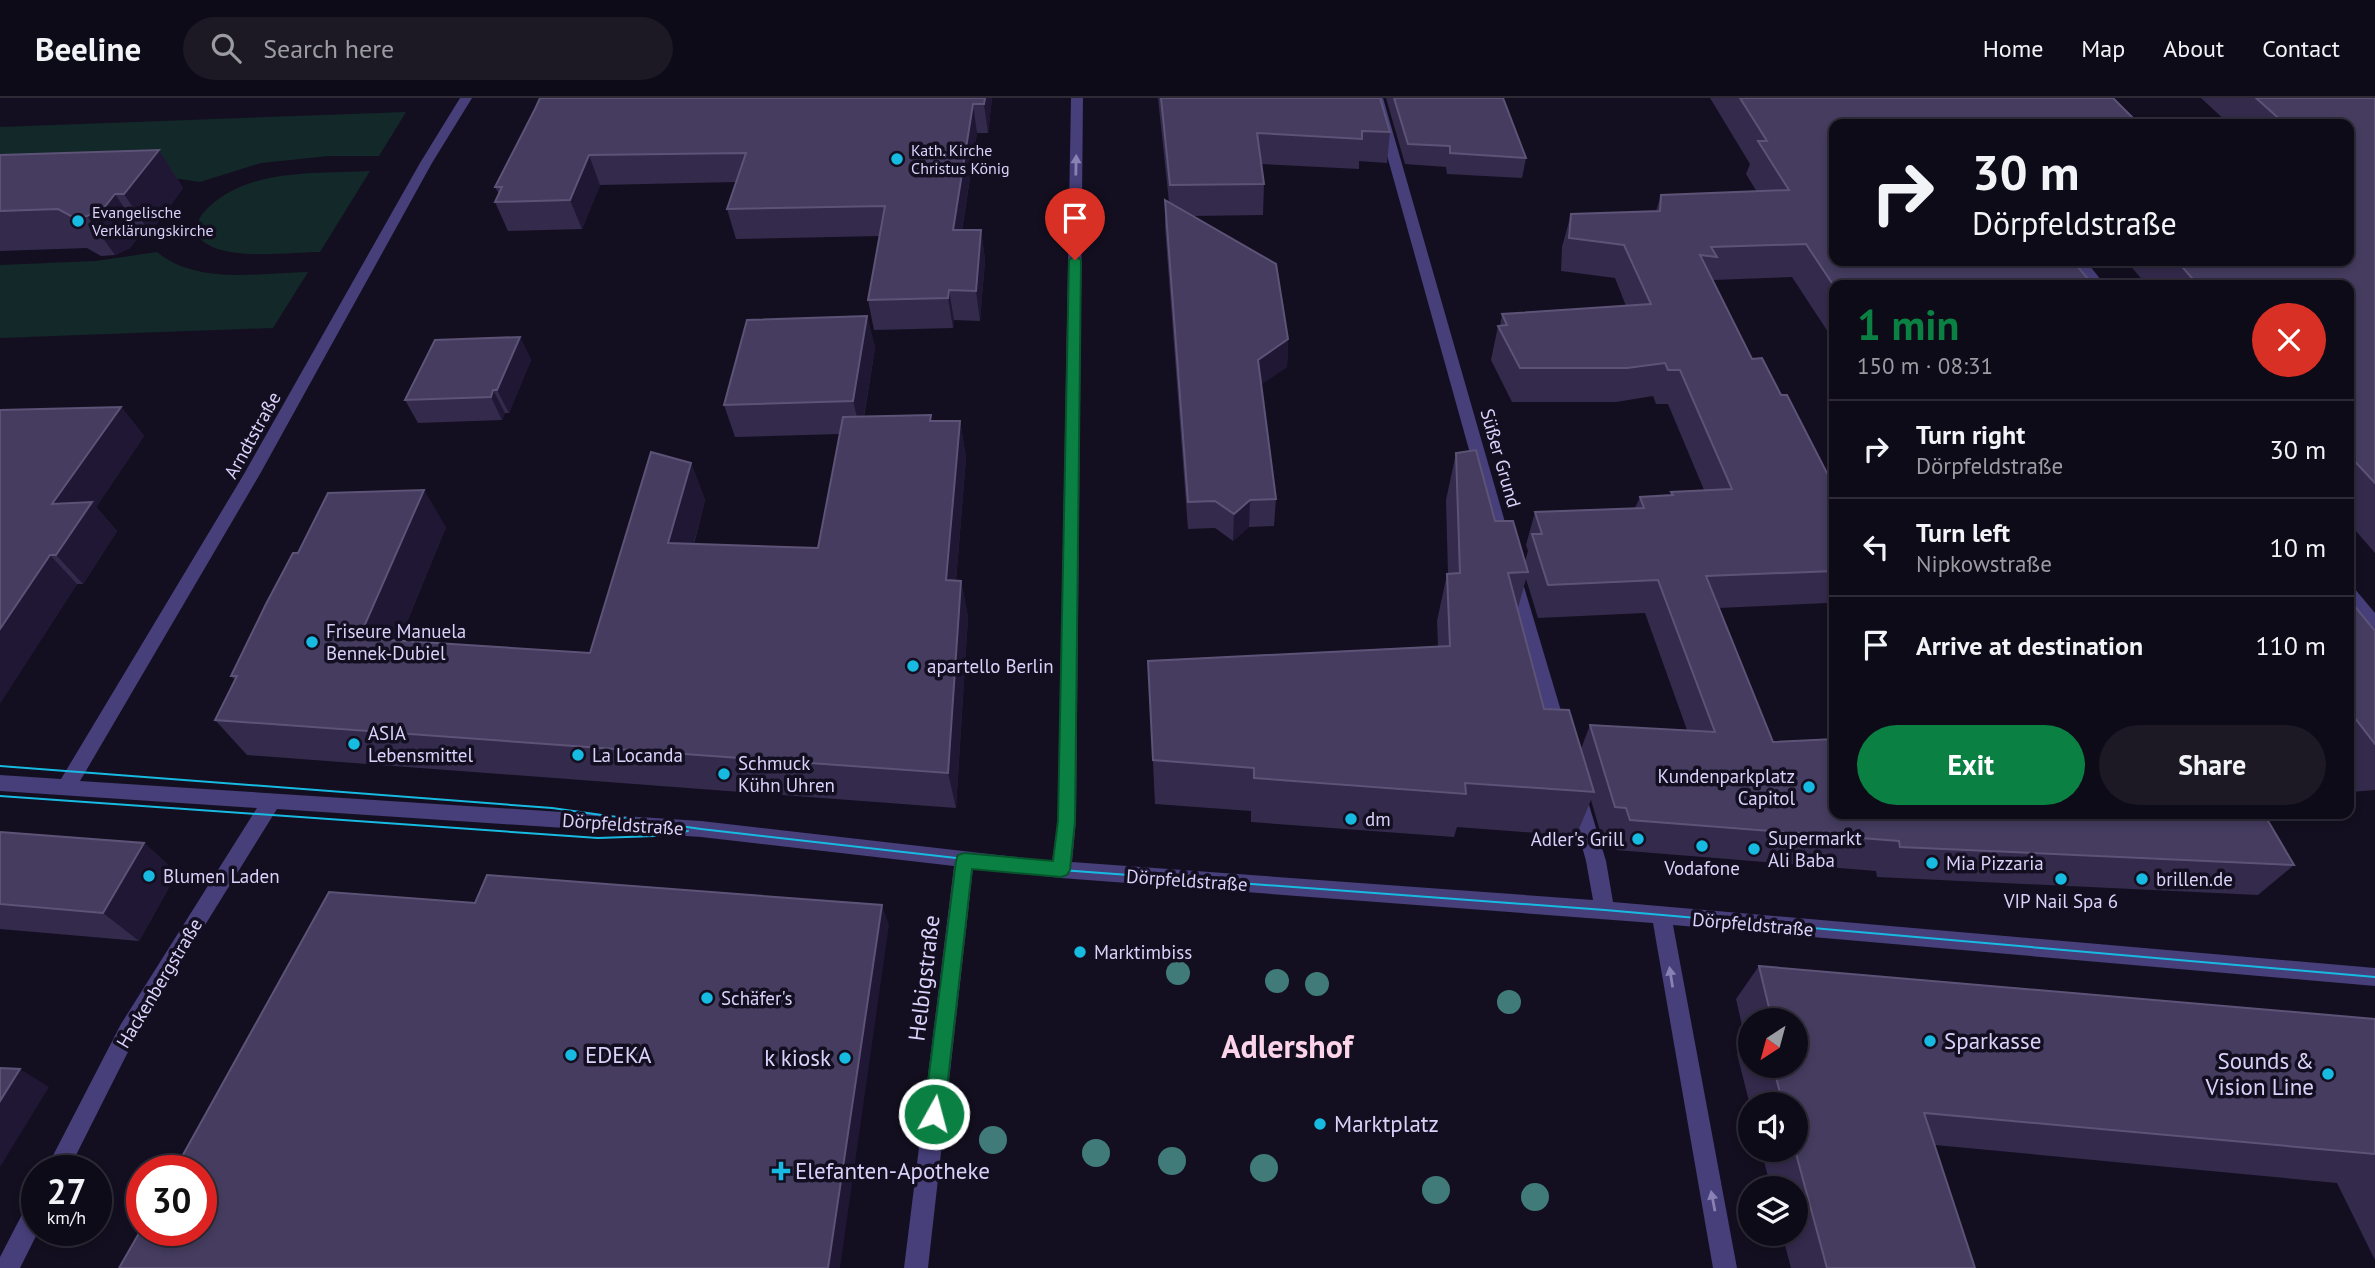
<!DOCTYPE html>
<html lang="en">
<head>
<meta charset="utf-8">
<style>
  :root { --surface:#0e0b18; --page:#1c1925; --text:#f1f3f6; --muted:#9b9ba2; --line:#2e2b37; --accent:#0b8043 }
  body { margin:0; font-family:"PT Sans",sans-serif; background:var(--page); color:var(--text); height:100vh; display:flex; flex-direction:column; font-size:26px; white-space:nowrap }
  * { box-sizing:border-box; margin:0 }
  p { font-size:23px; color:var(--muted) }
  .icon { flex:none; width:38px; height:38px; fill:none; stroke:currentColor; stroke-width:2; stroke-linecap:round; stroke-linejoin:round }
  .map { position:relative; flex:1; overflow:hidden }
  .panel { position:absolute; left:1829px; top:182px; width:525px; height:539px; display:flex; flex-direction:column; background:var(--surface); border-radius:14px; box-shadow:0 4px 10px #0003,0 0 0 2px var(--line) }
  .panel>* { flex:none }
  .banner { position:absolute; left:1829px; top:21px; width:525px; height:147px; border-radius:14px; box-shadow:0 4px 10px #0003,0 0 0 2px var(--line); background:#0e0b18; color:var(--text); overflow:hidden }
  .needle { width:46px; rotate:216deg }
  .tools { position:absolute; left:1738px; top:910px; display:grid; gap:14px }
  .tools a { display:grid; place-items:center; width:70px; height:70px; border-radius:50%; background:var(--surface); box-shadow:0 4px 10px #0003,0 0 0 2px var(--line); font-size:35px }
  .speed { position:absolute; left:21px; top:1057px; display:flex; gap:14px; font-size:35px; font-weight:700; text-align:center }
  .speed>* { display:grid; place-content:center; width:91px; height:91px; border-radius:50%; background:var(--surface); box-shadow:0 4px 10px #0003,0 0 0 2px var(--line); line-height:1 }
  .speed small { font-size:18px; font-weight:400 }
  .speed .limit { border:10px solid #d22; background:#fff; color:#111 }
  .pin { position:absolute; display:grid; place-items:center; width:60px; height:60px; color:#fff; margin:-72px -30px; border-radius:50% 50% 50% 0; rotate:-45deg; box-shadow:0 0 7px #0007 }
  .pin .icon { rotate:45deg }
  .me { position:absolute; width:77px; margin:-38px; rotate:7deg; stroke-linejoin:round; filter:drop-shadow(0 0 5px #0008) }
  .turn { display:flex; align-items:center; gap:24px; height:147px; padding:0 28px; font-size:32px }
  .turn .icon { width:91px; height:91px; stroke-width:2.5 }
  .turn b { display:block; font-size:49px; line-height:60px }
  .round { display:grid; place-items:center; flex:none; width:74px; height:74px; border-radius:37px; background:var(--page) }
  .head { display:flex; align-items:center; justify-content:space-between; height:119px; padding:0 28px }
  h1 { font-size:42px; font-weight:700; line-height:52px; color:var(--accent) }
  .action { display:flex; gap:14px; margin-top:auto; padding:14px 28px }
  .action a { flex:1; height:80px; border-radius:42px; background:var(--accent); color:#fff; font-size:28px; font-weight:700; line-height:80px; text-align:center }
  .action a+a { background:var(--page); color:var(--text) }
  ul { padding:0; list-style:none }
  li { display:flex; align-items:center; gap:21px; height:98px; padding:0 28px; border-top:2px solid var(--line) }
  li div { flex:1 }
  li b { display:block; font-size:26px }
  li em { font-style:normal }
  header { display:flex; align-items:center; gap:42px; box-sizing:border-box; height:98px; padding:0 35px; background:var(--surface); border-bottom:2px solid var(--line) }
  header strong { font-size:33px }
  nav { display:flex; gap:38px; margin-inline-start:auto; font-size:24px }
  .search { width:490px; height:63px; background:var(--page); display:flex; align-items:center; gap:18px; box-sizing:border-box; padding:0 24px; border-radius:38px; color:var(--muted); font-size:26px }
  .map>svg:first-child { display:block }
  .green { fill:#132829 }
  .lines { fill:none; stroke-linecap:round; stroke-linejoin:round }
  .minor { fill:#463f7a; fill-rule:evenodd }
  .tram { stroke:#17bbe2; stroke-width:2 }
  .tree { fill:#417b79 }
  .wall { fill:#342a4c; fill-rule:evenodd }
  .shaded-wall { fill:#1f1733 }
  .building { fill:#453c5f; stroke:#5d5377; stroke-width:2 }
  .oneway { fill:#8981b4 }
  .route { fill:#0b8043; stroke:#07532c; stroke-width:2 }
  .poi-dot { fill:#17bbe2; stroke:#130f20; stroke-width:2.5 }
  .labels { text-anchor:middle; stroke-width:7; stroke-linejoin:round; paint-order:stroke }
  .far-poi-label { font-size:16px; fill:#dad2fa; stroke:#130f20; text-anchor:start }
  .street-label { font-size:19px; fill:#dad2fa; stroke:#130f20 }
  .poi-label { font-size:19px; fill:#dad2fa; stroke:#130f20; text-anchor:start }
  .near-street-label { font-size:23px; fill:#dad2fa; stroke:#130f20 }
  .near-poi-label { font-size:23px; fill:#dad2fa; stroke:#130f20; text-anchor:start }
  .near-district-label { font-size:32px; font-weight:bold; fill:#fbd4e9; stroke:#130f20 }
</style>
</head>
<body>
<header>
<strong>Beeline</strong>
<div class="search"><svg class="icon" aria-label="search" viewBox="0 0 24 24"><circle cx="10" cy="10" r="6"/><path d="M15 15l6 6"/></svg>Search here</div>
<nav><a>Home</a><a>Map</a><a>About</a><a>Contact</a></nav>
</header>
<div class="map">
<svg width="2375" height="1170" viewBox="0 0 2375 1170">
  <rect width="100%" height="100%" fill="#130f20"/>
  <g class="green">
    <path d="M406,14L379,58H329L261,65L200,84L166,79L0,93V29Z"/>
    <path d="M370,73L320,154C289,154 218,165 198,138C195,126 200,117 209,109C250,70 317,76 370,73Z"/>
    <path d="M157,154C197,187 259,175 308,174L273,230L0,240V167L96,163Z"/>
  </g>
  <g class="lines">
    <g class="minor">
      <path d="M460,0H472L432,65L260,376L80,683L701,723L1052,763L1058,723L1071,0H1083L1076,723L1072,764L1593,802L1586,763L1568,697L1570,692L1577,689L1584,692L1586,697L1606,763L1613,804L2375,870V888L1673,827L1737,1170H1713L1653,825L1061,780L973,770L928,1170H904L954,768L701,739L277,711L135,940L68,1073H45L121,926L257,710L0,693V677L61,681L244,376L420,65Z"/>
      <path d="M1371,0H1383L1511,445L1509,449L1503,451L1495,445Z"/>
      <path d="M2073,163H2086L2105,187H2092Z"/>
      <path d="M1514,476L1522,482L1567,633L1564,638L1558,640L1552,638L1549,633L1506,482Z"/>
      <path d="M2348,488L2354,490L2375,515V533L2369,531L2348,506Z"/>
      <path d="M37,1100L39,1132L20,1170H0V1159L29,1103Z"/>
    </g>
    <g class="tram">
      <path d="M0,668L552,710L701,731L1061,772L1605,812L2375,879"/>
      <path d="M0,698L598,740L655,738L688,733"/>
    </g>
  </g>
  <g class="tree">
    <circle cx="1178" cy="875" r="12"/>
    <circle cx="1277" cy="883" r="12"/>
    <circle cx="1317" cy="886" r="12"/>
    <circle cx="1509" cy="904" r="12"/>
    <circle cx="993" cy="1042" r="14"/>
    <circle cx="1096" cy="1055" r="14"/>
    <circle cx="1172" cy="1063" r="14"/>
    <circle cx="1264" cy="1070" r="14"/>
    <circle cx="1436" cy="1092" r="14"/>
    <circle cx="1535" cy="1099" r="14"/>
  </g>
  <g class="wall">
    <path d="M540,0H992L988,35H977L962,132H981L985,162L980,223L954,222L953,230L874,232L868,202L880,138L736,141L727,111L736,84L600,87L582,131L508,133L495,104L499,96L495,89L535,11Z"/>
    <path d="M1158,0H1380L1390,34L1387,65L1359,63V71L1261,66L1264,86L1263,117L1193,118L1288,241L1287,269L1261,286L1276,401L1274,428L1249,429L1233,443L1215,430L1188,431L1165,129V102L1169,104Z"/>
    <path d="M1386,0H1503L1526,60L1522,80L1447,76L1446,69L1405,66Z"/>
    <path d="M1710,0H2113L1834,26V237H1830L1792,179L1713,182L1752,261L1781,297L1829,379H1834V520L1827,505L1719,510L1773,644L2294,767L2258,797L1877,779L1876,773L1616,752L1613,741L1602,740L1591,702L1576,738L1457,729L1454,739L1251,724V713L1155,706L1148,563L1438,548L1437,523L1447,476H1448L1446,402L1456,355L1495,423L1525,463L1528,453L1526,447L1535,414L1635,410L1640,399L1670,397L1671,394L1704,392L1668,306H1656L1653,298L1616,304H1512L1491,262L1498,228H1500L1502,216L1626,208L1615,180L1561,173L1562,149L1571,116L1656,113L1661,97L1757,94L1746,76L1750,66ZM1526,481L1538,520L1645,515L1687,632L1590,627L1581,651L1544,611L1518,510Z"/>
    <path d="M2201,0H2375V455L2348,424V187H2147L2126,163H2348V26H2229Z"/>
    <path d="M159,52L183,90L150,135H141L130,150L115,157L101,158L87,150L0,153V57Z"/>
    <path d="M867,218L875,250L864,319L932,323H960L966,360L956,483H961L968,519L956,710L247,657L215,622L235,582L231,578L298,455L446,429L399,543L590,555L691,365L705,402L694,446L818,450L840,336L735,339L724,307Z"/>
    <path d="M520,239L531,262L509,315H505L502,322L418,325L405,302Z"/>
    <path d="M121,309L144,338L96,409L117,433L83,486H77L0,605V312Z"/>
    <path d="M2348,500L2375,533V692L2351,694L2348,691Z"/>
    <path d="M0,734L144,745L177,775L139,843L0,831Z"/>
    <path d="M1759,868L2375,921V1162L2337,1085L1935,1047L1975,1170H1791L1782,1136H1796V1090H1771L1761,1052H1796V1006L1750,1007L1737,956L1746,945L1736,901ZM1750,922H1796V968H1750Z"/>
  </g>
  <g class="shaded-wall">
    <path d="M985,0H992L988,35L984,6Z"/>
    <path d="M973,6L977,35L957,162L953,132Z"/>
    <path d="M159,52L183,90L150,135L124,96Z"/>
    <path d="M589,57L600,87L582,131L570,102Z"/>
    <path d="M115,96L141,135L130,150L115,157L87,118Z"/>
    <path d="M981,132L985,162L980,223L976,193Z"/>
    <path d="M949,192L954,222L953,230L948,200Z"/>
    <path d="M867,218L875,250L861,335L853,303Z"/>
    <path d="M520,239L531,262L509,315L497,292Z"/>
    <path d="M1288,241L1287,269L1257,290L1258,262Z"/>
    <path d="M493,292L505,315L502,322L491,299Z"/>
    <path d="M121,309L144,338L96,409L117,433L83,486L56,457L52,406Z"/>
    <path d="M960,323L966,360L953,519L946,482Z"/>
    <path d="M691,365L705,402L684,482L668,445Z"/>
    <path d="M424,392L446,429L385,576L359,540Z"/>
    <path d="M1250,402L1249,429L1233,443L1234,416Z"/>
    <path d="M50,457L77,486L0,605V531Z"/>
    <path d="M961,483L968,519L956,710L948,675Z"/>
    <path d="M144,745L177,775L139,843L103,815Z"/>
    <path d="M882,807L889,827L840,1170H828Z"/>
    <path d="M20,971L49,989L0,1069V1003Z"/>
  </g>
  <g class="building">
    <path d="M540,0H985L984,6H973L953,132H981L976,193L949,192L948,200L868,202L885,108L727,111L746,55L589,57L570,102L495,104L502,89H495L535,11Z"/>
    <path d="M1161,0H1380L1390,34L1362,33V41L1257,35L1264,86L1170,87Z"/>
    <path d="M1394,0H1503L1526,60L1450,55V48L1408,46Z"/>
    <path d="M1740,0H2113L2139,26H1834V163H2073L2093,187L1834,188L1806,146L1711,149L1717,159L1700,157L1752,261L1762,260L1781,297H1787L1829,379H1834V473L1706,478L1773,644L1834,641V716H2264L2294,767L1900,749L1899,743L1630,722L1626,710L1615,709L1590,627L1715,634L1658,482L1548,487L1532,436H1542L1535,414L1644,410L1640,399L1673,397L1671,394L1732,391L1680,272H1668L1665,265L1627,270H1520L1498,228L1507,227L1502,216L1651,206L1624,147L1569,140L1571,116L1660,113L1661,97L1789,92L1758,43H1767Z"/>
    <path d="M2256,0H2375V385L2348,356V187H2198L2177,163H2348V26H2285Z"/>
    <path d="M159,52L124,96H115L103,111L87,118L73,119L58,111L0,113V57Z"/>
    <path d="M1165,102L1276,166L1288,241L1258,262L1276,401L1250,402L1234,416L1215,403L1188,404Z"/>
    <path d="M867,218L853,303L724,307L747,222Z"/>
    <path d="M520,239L497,292H493L491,299L405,302L435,242Z"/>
    <path d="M121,309L52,406L92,404L56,457H50L0,531V312Z"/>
    <path d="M931,317L930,323H960L946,482L961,483L948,675L215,622L237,578H231L266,506L293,455H298L328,395L424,392L359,540L590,555L651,354L691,365L668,445L818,450L843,319Z"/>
    <path d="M1476,352L1495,423H1513L1528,474L1508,475L1544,611L1569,612L1594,694L1465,685L1466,696L1254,680V670L1153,662L1148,563L1450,548L1447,476L1460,475L1456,355Z"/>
    <path d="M2348,500L2375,533V646L2348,611Z"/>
    <path d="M0,734L144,745L103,815L0,806Z"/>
    <path d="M487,777L882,807L828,1170H119L142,1130V1132H201V1073H174L329,794L475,805Z"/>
    <path d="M1759,868L2375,921V1056L1924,1015L1975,1170H1827L1795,1052L1796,1006H1783L1773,968H1796V922H1772Z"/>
    <path d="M0,970L20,971L0,1003Z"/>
  </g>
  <defs><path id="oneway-solid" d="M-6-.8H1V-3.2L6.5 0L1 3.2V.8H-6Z" transform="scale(1.75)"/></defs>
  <g class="oneway">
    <use href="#oneway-solid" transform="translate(1076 67) rotate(-89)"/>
    <use href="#oneway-solid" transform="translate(1671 879) rotate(-99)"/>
    <use href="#oneway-solid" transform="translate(1713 1103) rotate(-101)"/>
  </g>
  <path class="route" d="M1075,158L1081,162L1075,723L1070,772L1067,777L1061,779L972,771L944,1016L941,1023L934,1026L927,1023L924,1016L956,763L958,757L964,755L1053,763L1058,723L1069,162Z"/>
  <g class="poi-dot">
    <circle cx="897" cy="61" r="7"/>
    <circle cx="78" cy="123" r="7"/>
    <circle cx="312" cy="544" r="7"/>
    <circle cx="913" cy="568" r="7"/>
    <circle cx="354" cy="646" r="7"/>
    <circle cx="578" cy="657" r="7"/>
    <circle cx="724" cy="676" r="7"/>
    <circle cx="1809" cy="689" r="7"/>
    <circle cx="1351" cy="721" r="7"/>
    <circle cx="1638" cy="741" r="7"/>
    <circle cx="1702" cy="748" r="7"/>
    <circle cx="1754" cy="751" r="7"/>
    <circle cx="1932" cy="765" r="7"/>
    <circle cx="149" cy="778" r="7"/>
    <circle cx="2061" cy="781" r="7"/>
    <circle cx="2142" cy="781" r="7"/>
    <circle cx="1080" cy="854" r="7"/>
    <circle cx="707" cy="900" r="7"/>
    <circle cx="1930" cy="943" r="7"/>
    <circle cx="571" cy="957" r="7"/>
    <circle cx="845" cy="960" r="7"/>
    <circle cx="2328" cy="976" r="7"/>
    <circle cx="1320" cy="1026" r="7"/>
    <path d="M777.5 1062.5h7v7h7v7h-7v7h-7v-7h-7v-7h7z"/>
  </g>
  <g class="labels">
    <g class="far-poi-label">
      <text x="911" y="58">Kath. Kirche<tspan x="911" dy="18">Christus König</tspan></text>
      <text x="92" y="120">Evangelische<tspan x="92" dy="18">Verklärungskirche</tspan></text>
    </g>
    <g class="street-label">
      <text transform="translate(252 337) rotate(-61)" y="7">Arndtstraße</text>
      <text transform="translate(1501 360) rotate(74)" y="7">Süßer Grund</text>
      <text transform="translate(623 726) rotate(4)" y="7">Dörpfeldstraße</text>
      <text transform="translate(1187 782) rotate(4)" y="7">Dörpfeldstraße</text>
      <text transform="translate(1753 826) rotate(5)" y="7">Dörpfeldstraße</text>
      <text transform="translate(159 885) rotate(-59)" y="7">Hackenbergstraße</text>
    </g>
    <g class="poi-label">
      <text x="326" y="540">Friseure Manuela<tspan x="326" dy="22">Bennek-Dubiel</tspan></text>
      <text x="927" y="575">apartello Berlin</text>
      <text x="368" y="642">ASIA<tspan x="368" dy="22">Lebensmittel</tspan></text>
      <text x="592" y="664">La Locanda</text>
      <text x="738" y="672">Schmuck<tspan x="738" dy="22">Kühn Uhren</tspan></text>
      <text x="1795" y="685" text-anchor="end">Kundenparkplatz<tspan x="1795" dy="22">Capitol</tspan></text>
      <text x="1365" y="728">dm</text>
      <text x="1768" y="747">Supermarkt<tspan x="1768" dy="22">Ali Baba</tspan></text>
      <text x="1624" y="748" text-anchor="end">Adler's Grill</text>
      <text x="1946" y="772">Mia Pizzaria</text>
      <text x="1702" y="777" text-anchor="middle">Vodafone</text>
      <text x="163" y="785">Blumen Laden</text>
      <text x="2156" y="788">brillen.de</text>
      <text x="2061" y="810" text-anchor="middle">VIP Nail Spa 6</text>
      <text x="1094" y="861">Marktimbiss</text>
      <text x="721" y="907">Schäfer's</text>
    </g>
    <g class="near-street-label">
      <text transform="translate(924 880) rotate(-83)" y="8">Helbigstraße</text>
    </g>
    <g class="near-poi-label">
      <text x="1944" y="951">Sparkasse</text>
      <text x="585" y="965">EDEKA</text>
      <text x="831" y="968" text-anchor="end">k kiosk</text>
      <text x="2314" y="971" text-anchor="end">Sounds &amp;<tspan x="2314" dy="26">Vision Line</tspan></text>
      <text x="1334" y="1034">Marktplatz</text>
      <text x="795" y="1081">Elefanten-Apotheke</text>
    </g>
    <g class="near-district-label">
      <text x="1287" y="960">Adlershof</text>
    </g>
  </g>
</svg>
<div class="tools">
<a><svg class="needle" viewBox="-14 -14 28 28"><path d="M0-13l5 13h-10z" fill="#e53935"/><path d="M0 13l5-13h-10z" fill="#9b9ba2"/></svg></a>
<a><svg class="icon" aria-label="sound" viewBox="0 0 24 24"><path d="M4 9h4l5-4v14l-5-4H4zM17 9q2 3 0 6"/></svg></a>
<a><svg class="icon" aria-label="layers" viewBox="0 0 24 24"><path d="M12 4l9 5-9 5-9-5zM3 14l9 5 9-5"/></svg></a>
</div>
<div class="speed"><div>27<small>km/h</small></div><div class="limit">30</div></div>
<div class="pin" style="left:1075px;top:162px;background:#d93025"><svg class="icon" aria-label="arrive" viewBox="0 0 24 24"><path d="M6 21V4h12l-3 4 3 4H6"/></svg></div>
<svg class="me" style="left:934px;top:1016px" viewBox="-20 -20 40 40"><circle r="17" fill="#0b8043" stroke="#fff" stroke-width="3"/><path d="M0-11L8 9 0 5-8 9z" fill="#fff"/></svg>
<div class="banner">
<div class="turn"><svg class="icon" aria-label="right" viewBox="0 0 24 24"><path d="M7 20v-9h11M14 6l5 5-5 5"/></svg><div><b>30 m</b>Dörpfeldstraße</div></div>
</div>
<section class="panel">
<div class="head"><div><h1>1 min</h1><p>150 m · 08:31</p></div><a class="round" style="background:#d93025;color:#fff"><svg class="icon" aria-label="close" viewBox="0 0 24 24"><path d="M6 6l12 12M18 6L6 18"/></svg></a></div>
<ul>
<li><svg class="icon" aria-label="right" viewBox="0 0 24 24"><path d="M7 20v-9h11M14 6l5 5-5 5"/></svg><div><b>Turn right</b><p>Dörpfeldstraße</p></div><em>30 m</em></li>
<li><svg class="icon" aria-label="left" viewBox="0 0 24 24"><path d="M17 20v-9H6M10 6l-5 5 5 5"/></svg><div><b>Turn left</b><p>Nipkowstraße</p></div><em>10 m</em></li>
<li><svg class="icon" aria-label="arrive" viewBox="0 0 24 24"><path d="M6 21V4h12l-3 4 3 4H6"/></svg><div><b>Arrive at destination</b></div><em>110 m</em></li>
</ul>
<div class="action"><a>Exit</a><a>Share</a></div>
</section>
</div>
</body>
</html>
